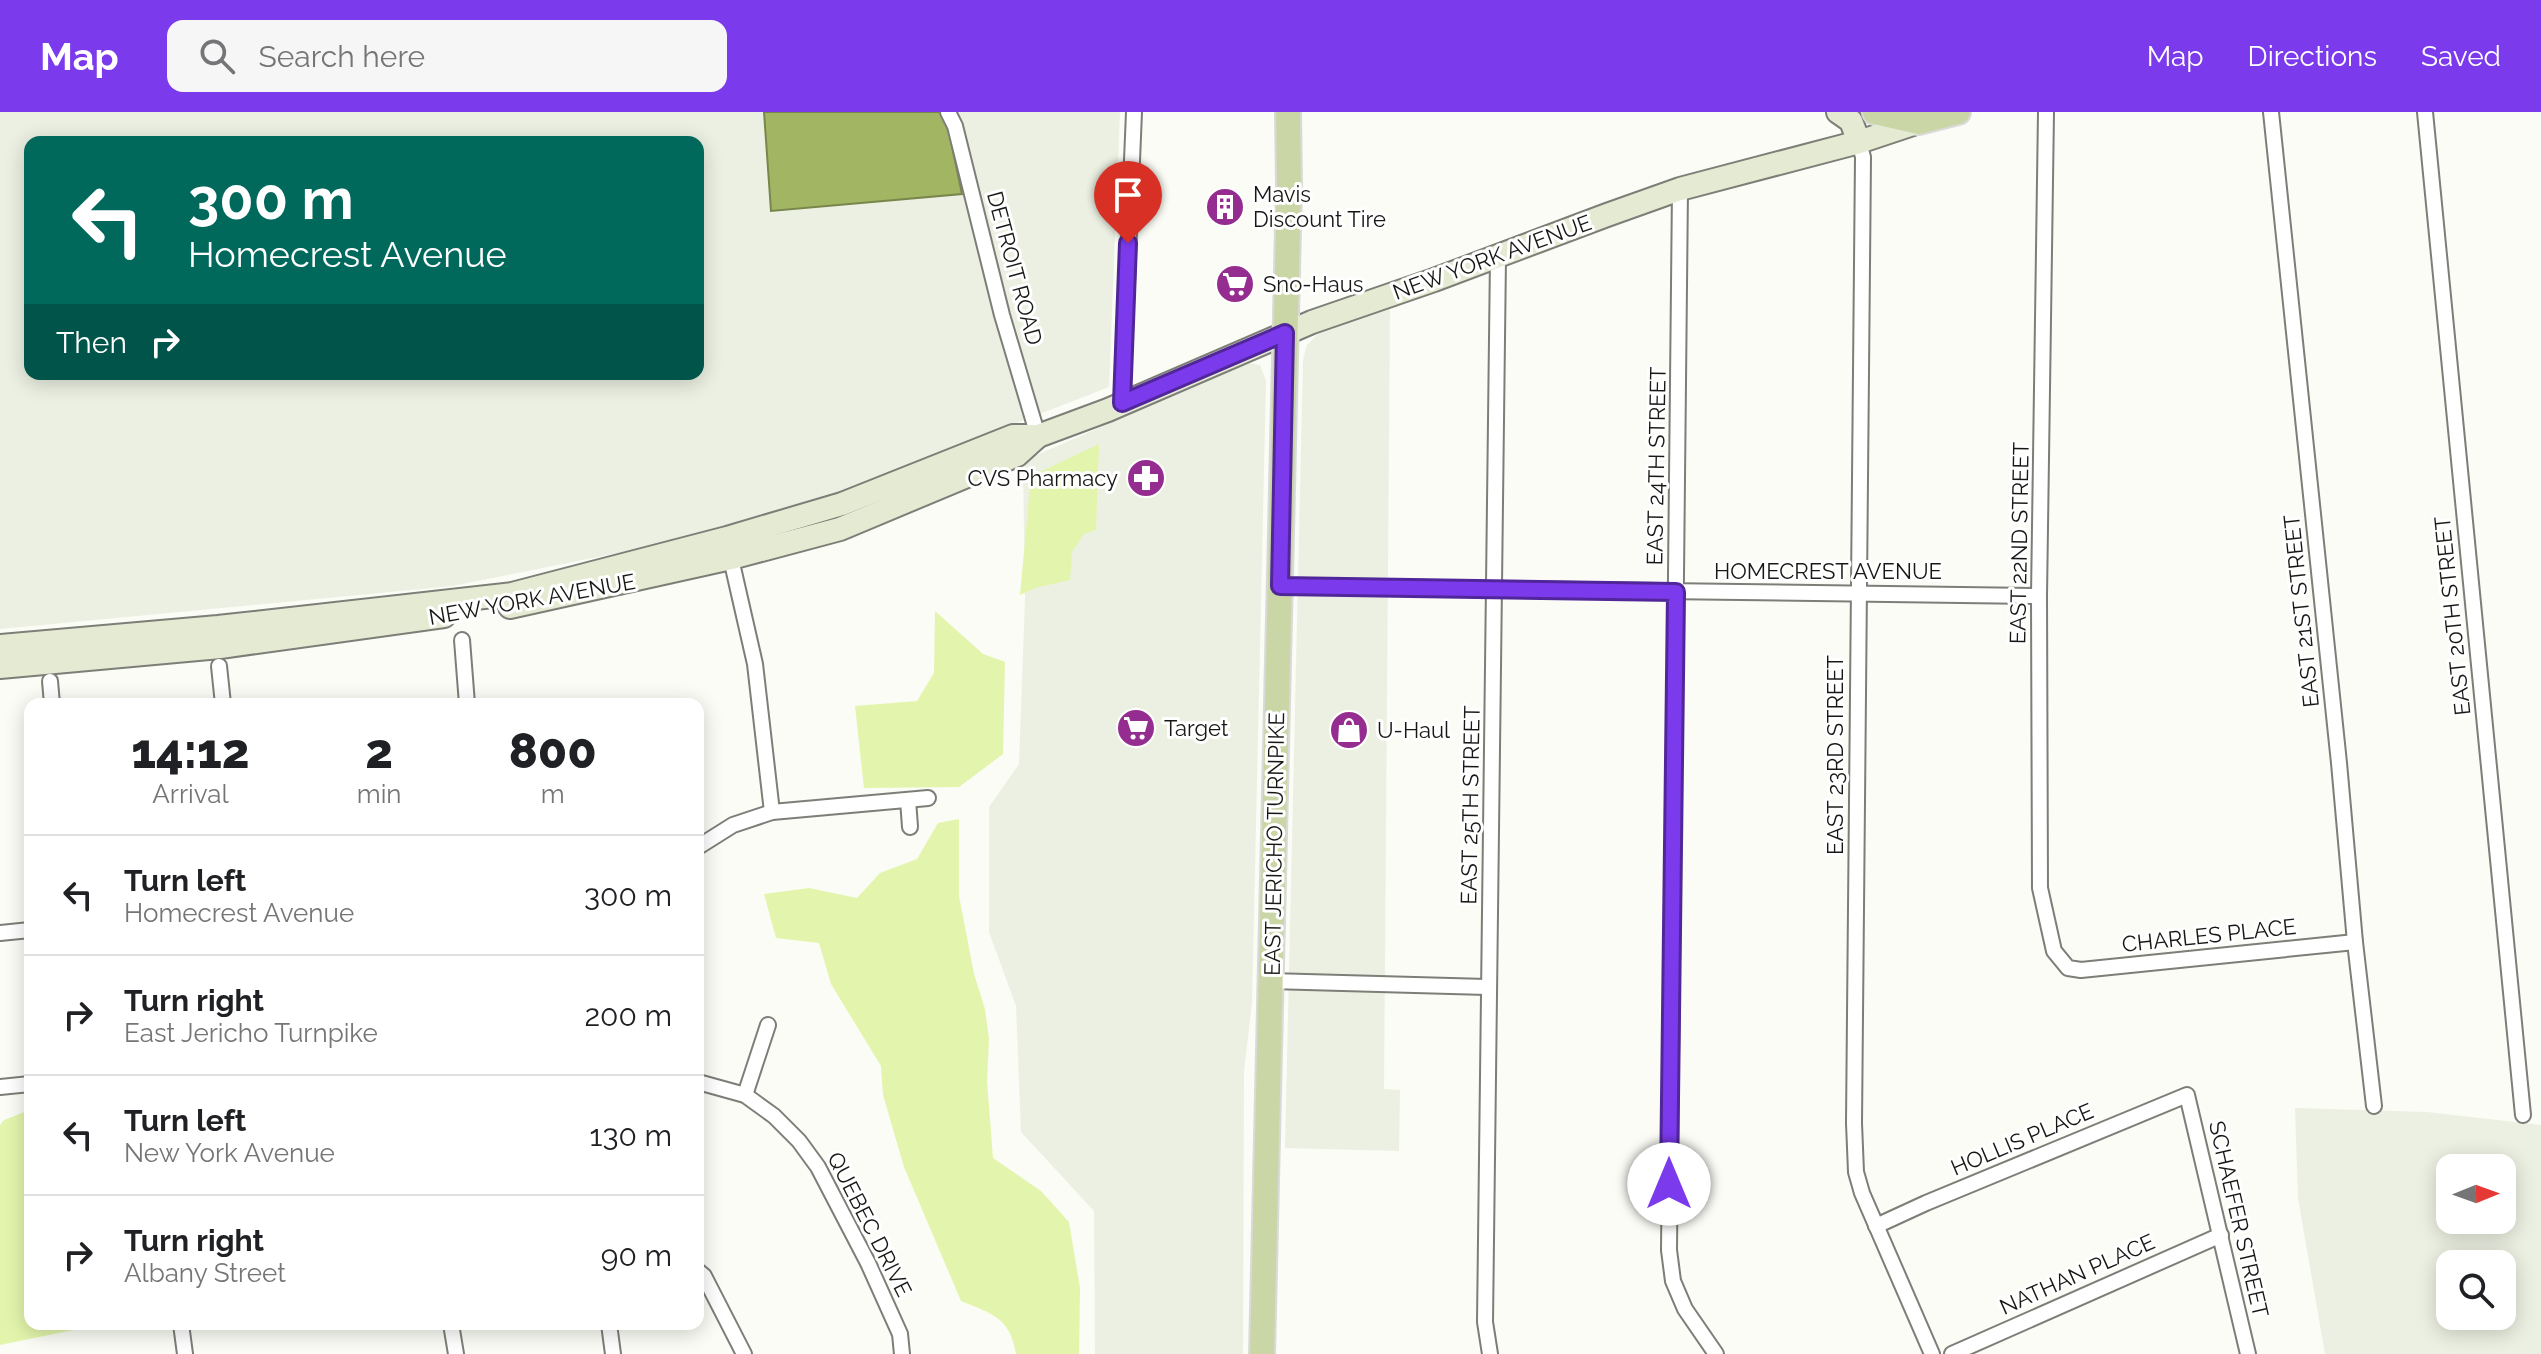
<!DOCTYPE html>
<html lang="en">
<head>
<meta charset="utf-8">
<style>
  :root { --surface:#fff; --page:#f6f6f6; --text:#202124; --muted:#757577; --line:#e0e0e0; --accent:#7c3aed }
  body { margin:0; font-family:Raleway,sans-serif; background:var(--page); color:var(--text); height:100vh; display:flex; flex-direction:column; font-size:30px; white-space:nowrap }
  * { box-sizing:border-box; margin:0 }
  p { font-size:26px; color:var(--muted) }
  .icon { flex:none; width:44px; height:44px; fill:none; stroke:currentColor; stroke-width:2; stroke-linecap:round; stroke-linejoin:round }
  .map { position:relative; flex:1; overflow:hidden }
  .sheet { position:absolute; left:24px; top:586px; width:680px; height:632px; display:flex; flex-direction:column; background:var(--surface); border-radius:16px; box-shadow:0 4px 20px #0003 }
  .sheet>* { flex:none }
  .guide { position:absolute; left:24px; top:24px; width:680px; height:244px; border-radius:16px; box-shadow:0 4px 20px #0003; background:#00695c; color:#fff; overflow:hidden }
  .needle { width:52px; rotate:89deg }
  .buttons { position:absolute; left:2436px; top:1042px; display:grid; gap:16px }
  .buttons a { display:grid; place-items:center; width:80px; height:80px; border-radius:16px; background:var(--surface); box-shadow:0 4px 20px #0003; font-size:40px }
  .pin { position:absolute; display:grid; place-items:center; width:68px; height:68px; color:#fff; margin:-82px -34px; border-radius:50% 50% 50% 0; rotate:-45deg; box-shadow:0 0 8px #0007 }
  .pin .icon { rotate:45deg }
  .me { position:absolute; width:88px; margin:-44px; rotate:0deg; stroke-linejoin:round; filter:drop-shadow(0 0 6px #0008) }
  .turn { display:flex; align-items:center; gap:28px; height:168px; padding:0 32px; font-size:36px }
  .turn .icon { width:104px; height:104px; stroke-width:2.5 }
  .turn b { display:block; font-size:56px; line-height:68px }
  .then { display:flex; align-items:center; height:76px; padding:0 32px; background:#0003; gap:16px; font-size:30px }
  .eta { display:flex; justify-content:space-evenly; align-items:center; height:136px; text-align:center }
  .eta b { font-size:48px; font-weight:800; line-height:56px }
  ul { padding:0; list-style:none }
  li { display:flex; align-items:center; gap:24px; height:120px; padding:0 32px; border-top:2px solid var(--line) }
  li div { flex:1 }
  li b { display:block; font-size:30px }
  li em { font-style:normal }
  header { display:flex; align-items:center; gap:48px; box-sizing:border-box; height:112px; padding:0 40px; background:var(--accent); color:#fff }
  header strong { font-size:38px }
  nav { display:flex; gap:44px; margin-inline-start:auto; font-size:28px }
  .search { width:560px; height:72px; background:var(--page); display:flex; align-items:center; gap:20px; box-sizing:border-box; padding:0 28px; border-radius:16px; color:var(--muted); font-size:30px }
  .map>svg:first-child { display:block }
  .built { fill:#ecf0e2; fill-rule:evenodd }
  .green { fill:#e3f5ac }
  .water { fill:#a2b563; stroke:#78864c; stroke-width:2 }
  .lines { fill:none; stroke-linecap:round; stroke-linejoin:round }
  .street-casing { stroke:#7c7e77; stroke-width:18 }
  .secondary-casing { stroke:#7c7e77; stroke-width:26 }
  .primary-casing { stroke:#dadada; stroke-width:28 }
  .street { stroke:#fff; stroke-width:14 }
  .secondary { stroke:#e5ebd3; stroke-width:22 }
  .primary { stroke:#cbd6a6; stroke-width:24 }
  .route-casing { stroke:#51269a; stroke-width:20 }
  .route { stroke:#7c3aed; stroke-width:14 }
  .labels { text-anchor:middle; stroke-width:6; stroke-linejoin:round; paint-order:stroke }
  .poi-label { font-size:22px; fill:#171815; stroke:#fff; text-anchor:start }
  .street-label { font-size:22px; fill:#171815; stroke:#fff }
</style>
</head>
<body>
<header>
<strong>Map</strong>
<div class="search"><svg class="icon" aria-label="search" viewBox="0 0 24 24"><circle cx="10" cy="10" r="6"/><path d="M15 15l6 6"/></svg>Search here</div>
<nav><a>Map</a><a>Directions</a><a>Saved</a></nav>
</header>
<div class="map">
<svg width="2541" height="1242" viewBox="0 0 2541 1242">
  <rect width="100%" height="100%" fill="#fafcf5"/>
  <g class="built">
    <path d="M0,0H1120L1109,275L844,378L682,428L453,474L0,517ZM30,30H698V262H30Z"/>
    <path d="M1390,195L1384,977L1400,978L1399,1039L1285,1036L1303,248L1307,233L1319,221Z"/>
    <path d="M1248,251L1260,253L1266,269L1252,890L1244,960L1243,1242H1095L1094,1099L1021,1020L1016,894L989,820V695L1019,652L1025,487L1023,349Z"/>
    <path d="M2295,996L2427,1000L2541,1013V1242H2325L2298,1086ZM2450,1056H2502V1108H2450ZM2450,1152H2502V1204H2450Z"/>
  </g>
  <g class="green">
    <path d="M1099,332L1096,418L1084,422L1072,440L1070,468L1035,476L1020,483L1031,364Z"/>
    <path d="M935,499L983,542L1005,550L1003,642L959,675L864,676L855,594L917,589L934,561Z"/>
    <path d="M959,707V784L974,862L985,897L989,927L987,969L993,1046L1041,1079L1069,1110L1080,1176L1079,1242H1016C1010,1205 992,1202 961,1189L904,1055L883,983L881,954L831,872L819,831L776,826L764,782L809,776L857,786L880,761L917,747L938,711Z"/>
    <path d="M30,998V1212H88V1215L0,1233V1013L4,1008Z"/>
  </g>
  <path class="water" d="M764,0H941L948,15L962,82L771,99Z"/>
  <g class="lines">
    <defs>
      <g id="street">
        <path d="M948,0L955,14L1002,203L1038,324"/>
        <path d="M2046,0L2039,484L2040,776L2054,839L2068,856L2081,858L2355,830"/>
        <path d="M2271,0L2339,651L2355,830L2374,994"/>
        <path d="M2425,0L2523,1003"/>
        <path d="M1859,30L1863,45L1854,1011L1856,1060L1862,1081L1932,1242"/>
        <path d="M1680,77L1669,1138L1673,1169L1685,1197L1716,1242"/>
        <path d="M1122,291L1134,0"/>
        <path d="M729,438L755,552L772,700"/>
        <path d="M1280,474L2039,484"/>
        <path d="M462,528L467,592"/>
        <path d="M219,554L223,592"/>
        <path d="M50,569L52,592"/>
        <path d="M908,688L910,715"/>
        <path d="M698,735L733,713L772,700L928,686"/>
        <path d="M0,821L30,818"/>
        <path d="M1270,869L1487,875"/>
        <path d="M698,970L745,983L774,1004L799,1029L818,1055L868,1151L900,1222L902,1242"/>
        <path d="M0,975L30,972"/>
        <path d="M745,983L768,913"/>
        <path d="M1876,1114L1926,1091L2187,983L2248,1242"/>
        <path d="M698,1159L704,1164L744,1242"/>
        <path d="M181,1212L185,1242"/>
        <path d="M451,1212L456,1242"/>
        <path d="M609,1212L613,1242"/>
        <path d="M1490,1242L1485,1210L1498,145"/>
        <path d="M1952,1242L2221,1123"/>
      </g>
      <g id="secondary">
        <path d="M1838,0L1851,9L1859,30"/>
        <path d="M510,495L731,446L840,417L1017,343L1038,324"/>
        <path d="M0,534L218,515L512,482L727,426L842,392L1013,324H1038L1108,298L1312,210L1434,168L1607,103L1680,77L1859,30L1919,10"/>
        <path d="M0,555L220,535L444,504"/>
      </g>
      <g id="primary">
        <path d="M1875,0L1919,10L1958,0"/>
        <path d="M1262,1242L1289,73L1288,0"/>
      </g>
    </defs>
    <use href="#street" class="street-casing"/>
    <use href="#secondary" class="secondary-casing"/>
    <use href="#primary" class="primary-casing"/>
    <use href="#street" class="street"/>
    <use href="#secondary" class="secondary"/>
    <use href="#primary" class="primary"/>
  </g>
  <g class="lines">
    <defs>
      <path id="route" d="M1128,131L1122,291L1285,221L1280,474L1676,480L1669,1072"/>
    </defs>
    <use href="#route" class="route-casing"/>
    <use href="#route" class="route"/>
  </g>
  <defs>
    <symbol id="building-disc" viewBox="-11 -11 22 22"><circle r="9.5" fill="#952d90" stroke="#fff"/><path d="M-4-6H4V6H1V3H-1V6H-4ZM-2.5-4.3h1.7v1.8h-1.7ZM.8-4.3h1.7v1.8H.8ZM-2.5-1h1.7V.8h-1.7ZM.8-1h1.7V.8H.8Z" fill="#fff"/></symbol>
    <symbol id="supermarket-disc" viewBox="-11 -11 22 22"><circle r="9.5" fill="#952d90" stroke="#fff"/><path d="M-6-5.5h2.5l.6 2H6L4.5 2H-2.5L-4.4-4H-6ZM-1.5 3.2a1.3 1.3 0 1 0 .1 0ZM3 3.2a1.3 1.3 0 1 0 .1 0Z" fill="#fff"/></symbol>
    <symbol id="pharmacy-disc" viewBox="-11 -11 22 22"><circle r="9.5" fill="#952d90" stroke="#fff"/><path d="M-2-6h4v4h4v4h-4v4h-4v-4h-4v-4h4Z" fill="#fff"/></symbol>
    <symbol id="shop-disc" viewBox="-11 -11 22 22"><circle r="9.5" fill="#952d90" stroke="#fff"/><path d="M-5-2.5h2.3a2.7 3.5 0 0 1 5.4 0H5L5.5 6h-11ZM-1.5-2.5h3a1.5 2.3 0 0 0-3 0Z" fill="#fff"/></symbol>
  </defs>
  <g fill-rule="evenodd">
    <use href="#building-disc" x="1203" y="73" width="44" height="44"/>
    <use href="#supermarket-disc" x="1213" y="150" width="44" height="44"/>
    <use href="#pharmacy-disc" x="1124" y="344" width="44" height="44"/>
    <use href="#supermarket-disc" x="1114" y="594" width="44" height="44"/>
    <use href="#shop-disc" x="1327" y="596" width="44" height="44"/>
  </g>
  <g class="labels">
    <g class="poi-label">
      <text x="1253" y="90">Mavis<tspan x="1253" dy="25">Discount Tire</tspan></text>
      <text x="1263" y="180">Sno-Haus</text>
      <text x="1118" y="374" text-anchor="end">CVS Pharmacy</text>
      <text x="1164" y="624">Target</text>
      <text x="1377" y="626">U-Haul</text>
    </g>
    <g class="street-label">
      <text transform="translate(1492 145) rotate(-20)" y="8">NEW YORK AVENUE</text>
      <text transform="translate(1015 156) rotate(75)" y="8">DETROIT ROAD</text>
      <text transform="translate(1656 354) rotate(-89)" y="8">EAST 24TH STREET</text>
      <text transform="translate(2019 431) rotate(-89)" y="8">EAST 22ND STREET</text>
      <text x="1828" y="467">HOMECREST AVENUE</text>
      <text transform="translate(532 487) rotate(-10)" y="8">NEW YORK AVENUE</text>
      <text transform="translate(2301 499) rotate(-96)" y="8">EAST 21ST STREET</text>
      <text transform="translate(2452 504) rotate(-96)" y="8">EAST 20TH STREET</text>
      <text transform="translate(1835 643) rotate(-90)" y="8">EAST 23RD STREET</text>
      <text transform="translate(1470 693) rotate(-89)" y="8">EAST 25TH STREET</text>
      <text transform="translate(1274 732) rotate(-89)" y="8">EAST JERICHO TURNPIKE</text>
      <text transform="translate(2209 823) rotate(-6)" y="8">CHARLES PLACE</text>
      <text transform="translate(2022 1027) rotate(-23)" y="8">HOLLIS PLACE</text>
      <text transform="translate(2239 1107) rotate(77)" y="8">SCHAEFER STREET</text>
      <text transform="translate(870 1112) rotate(63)" y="8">QUEBEC DRIVE</text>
      <text transform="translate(2077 1162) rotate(-24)" y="8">NATHAN PLACE</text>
    </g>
  </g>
</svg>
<div class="buttons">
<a><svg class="needle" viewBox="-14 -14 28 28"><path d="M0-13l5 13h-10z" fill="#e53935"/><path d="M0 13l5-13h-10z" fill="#757577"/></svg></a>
<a><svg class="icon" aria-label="search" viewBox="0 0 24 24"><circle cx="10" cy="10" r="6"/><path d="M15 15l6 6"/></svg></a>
</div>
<div class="pin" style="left:1128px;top:131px;background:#d93025"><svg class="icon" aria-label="arrive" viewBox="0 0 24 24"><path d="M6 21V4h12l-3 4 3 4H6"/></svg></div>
<svg class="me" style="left:1669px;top:1072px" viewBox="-20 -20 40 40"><circle r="19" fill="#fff"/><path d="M0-13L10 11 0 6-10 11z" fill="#7c3aed"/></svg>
<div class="guide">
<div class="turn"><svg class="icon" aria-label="left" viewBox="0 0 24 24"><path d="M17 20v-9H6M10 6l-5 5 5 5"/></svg><div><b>300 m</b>Homecrest Avenue</div></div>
<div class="then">Then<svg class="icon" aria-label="right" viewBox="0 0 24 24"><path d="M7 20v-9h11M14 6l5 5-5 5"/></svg></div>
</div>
<section class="sheet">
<div class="eta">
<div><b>14:12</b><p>Arrival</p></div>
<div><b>2</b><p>min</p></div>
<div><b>800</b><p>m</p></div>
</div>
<ul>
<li><svg class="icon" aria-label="left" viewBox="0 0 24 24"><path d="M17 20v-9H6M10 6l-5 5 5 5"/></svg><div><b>Turn left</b><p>Homecrest Avenue</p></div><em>300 m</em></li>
<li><svg class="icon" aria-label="right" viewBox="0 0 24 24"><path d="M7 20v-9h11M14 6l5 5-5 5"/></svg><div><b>Turn right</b><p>East Jericho Turnpike</p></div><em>200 m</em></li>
<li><svg class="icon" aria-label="left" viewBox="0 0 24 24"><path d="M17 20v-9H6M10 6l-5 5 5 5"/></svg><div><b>Turn left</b><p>New York Avenue</p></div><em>130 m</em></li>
<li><svg class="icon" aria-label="right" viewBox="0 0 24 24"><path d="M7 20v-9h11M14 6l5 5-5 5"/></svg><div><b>Turn right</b><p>Albany Street</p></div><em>90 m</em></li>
</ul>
</section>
</div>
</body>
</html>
